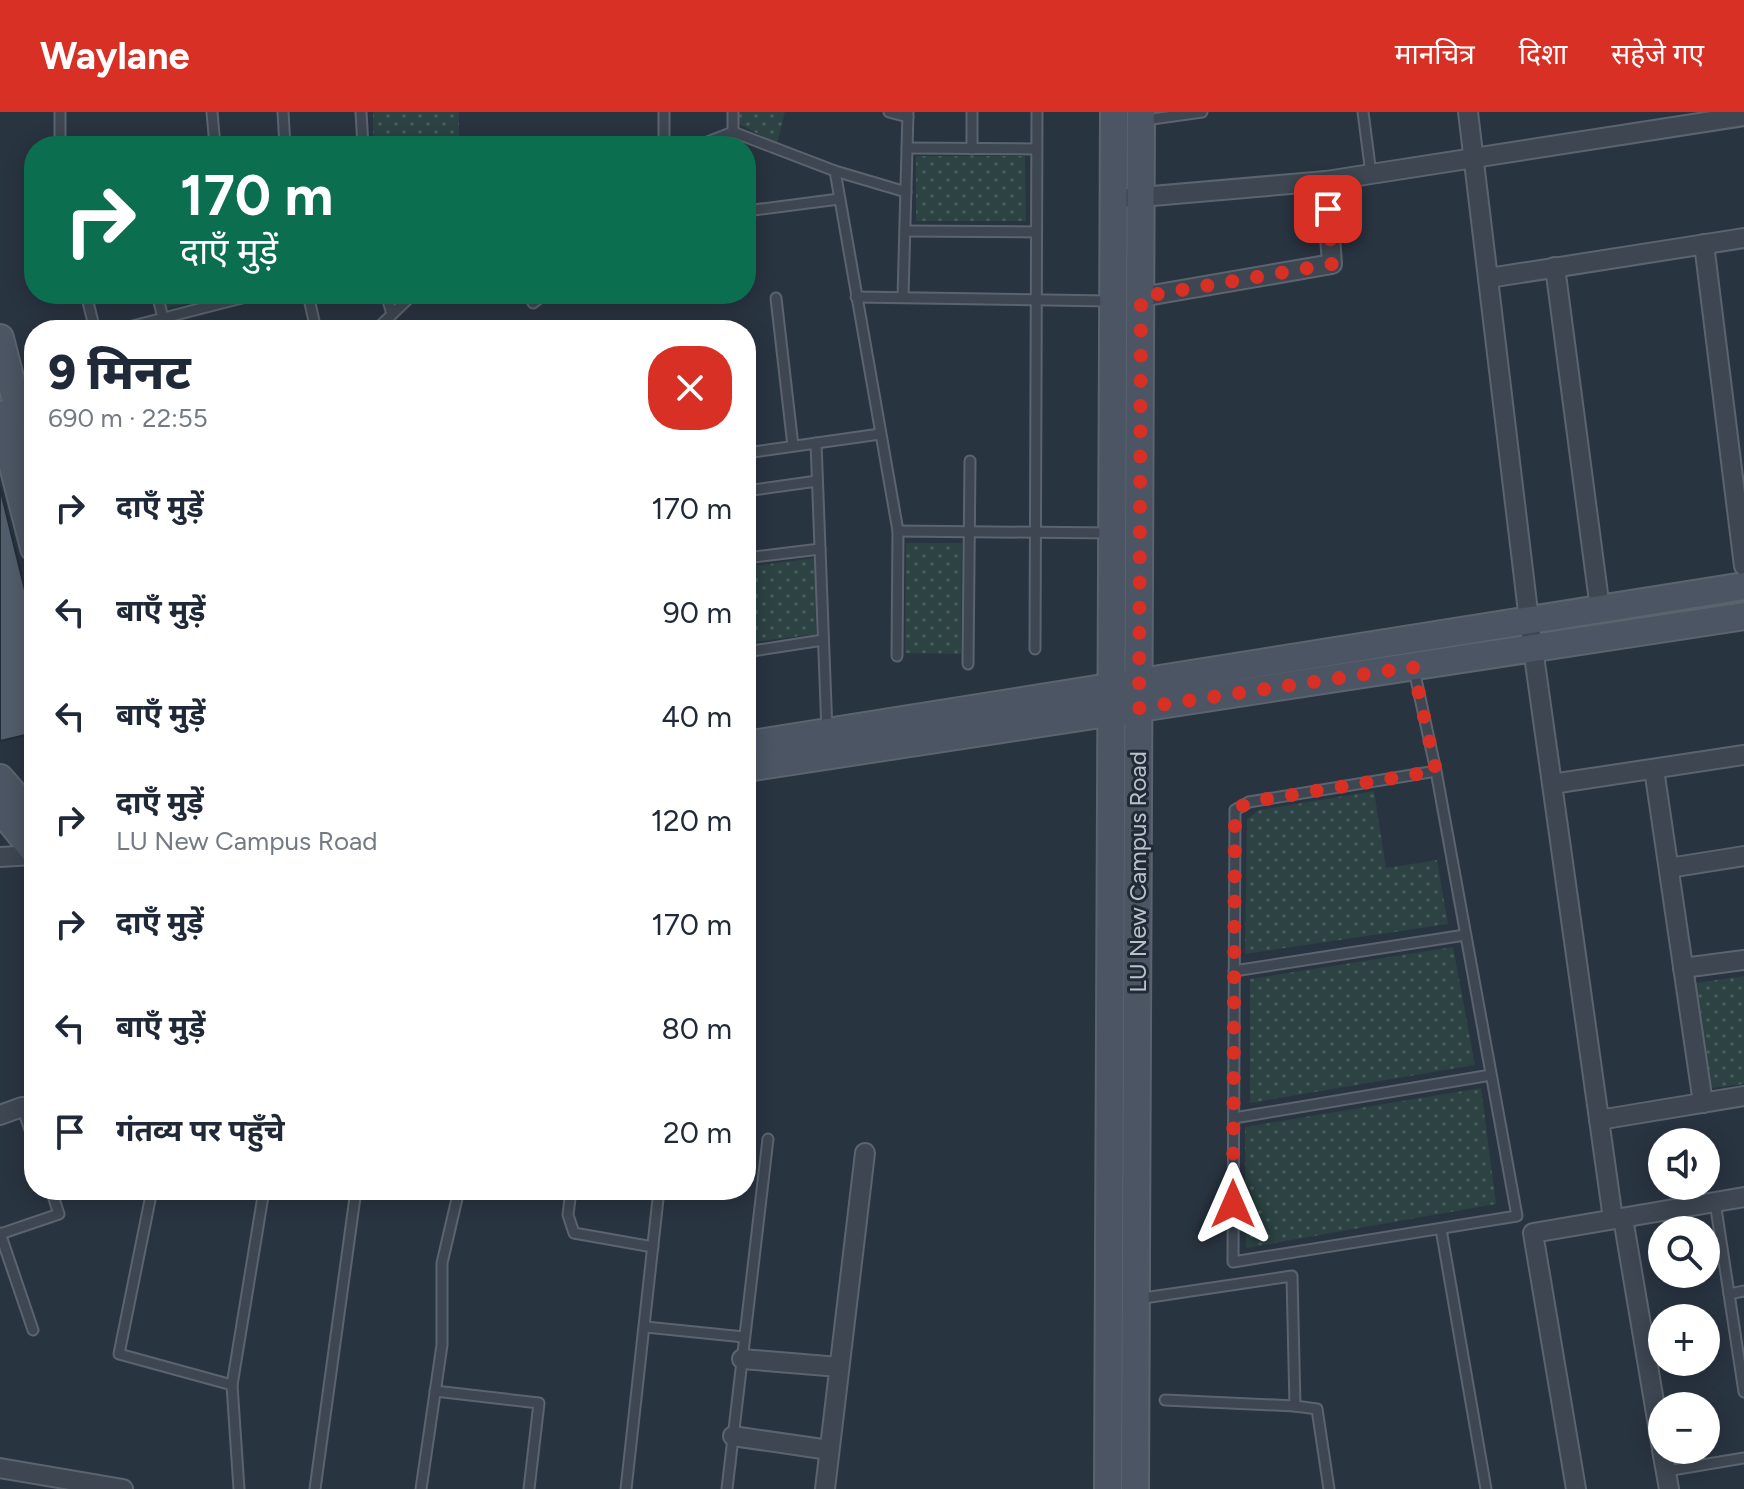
<!DOCTYPE html>
<html lang="hi">
<head>
<meta charset="utf-8">
<style>
  :root { --surface:#fff; --page:#f6f6f7; --text:#1f2937; --muted:#747a83; --accent:#d93025 }
  body { margin:0; font-family:Figtree,"Noto Sans Devanagari",sans-serif; background:var(--page); color:var(--text); height:100vh; display:flex; flex-direction:column; font-size:30px; white-space:nowrap }
  * { box-sizing:border-box; margin:0 }
  p { font-size:26px; color:var(--muted) }
  .icon { flex:none; width:44px; height:44px; fill:none; stroke:currentColor; stroke-width:2; stroke-linecap:round; stroke-linejoin:round }
  .map { position:relative; flex:1; overflow:hidden }
  .drawer { position:absolute; left:24px; top:208px; width:732px; height:880px; display:flex; flex-direction:column; background:var(--surface); border-radius:32px; box-shadow:0 4px 20px #0003 }
  .drawer>* { flex:none }
  .hud { position:absolute; left:24px; top:24px; width:732px; height:168px; border-radius:32px; box-shadow:0 4px 20px #0003; background:#0b6e4f; color:#fff; overflow:hidden }
  .controls { position:absolute; left:1648px; top:1016px; display:grid; gap:16px }
  .controls a { display:grid; place-items:center; width:72px; height:72px; border-radius:50%; background:var(--surface); box-shadow:0 4px 20px #0003; font-size:40px }
  .pin { position:absolute; display:grid; place-items:center; width:68px; height:68px; color:#fff; margin:-34px; border-radius:16px; box-shadow:0 4px 12px #0006 }
  .me { position:absolute; width:88px; margin:-44px; rotate:0deg; stroke-linejoin:round; filter:drop-shadow(0 0 6px #0008) }
  .turn { display:flex; align-items:center; gap:28px; height:168px; padding:0 24px; font-size:36px }
  .turn .icon { width:104px; height:104px; stroke-width:2.5 }
  .turn b { display:block; font-size:56px; line-height:68px }
  .round { display:grid; place-items:center; flex:none; width:84px; height:84px; border-radius:32px; background:var(--page) }
  .head { display:flex; align-items:center; justify-content:space-between; height:136px; padding:0 24px }
  h1 { font-size:48px; font-weight:800; line-height:60px }
  ul { padding:0; list-style:none }
  li { display:flex; align-items:center; gap:24px; height:104px; padding:0 24px }
  li div { flex:1 }
  li b { display:block; font-size:30px }
  li em { font-style:normal }
  header { display:flex; align-items:center; gap:48px; box-sizing:border-box; height:112px; padding:0 40px; background:var(--accent); color:#fff }
  header strong { font-size:38px }
  nav { display:flex; gap:44px; margin-inline-start:auto; font-size:28px }
  .map>svg:first-child { display:block }
  .grass { fill:url(#grass-dots) }
  .building { fill:#525d6b; stroke:#232d38; stroke-width:2 }
  .lines { fill:none; stroke-linecap:round; stroke-linejoin:round }
  .lane-casing { stroke:#5b646e; stroke-width:13 }
  .street-casing { stroke:#5b646e; stroke-width:22 }
  .secondary-casing { stroke:#5b646e; stroke-width:30 }
  .lane { stroke:#3d4651; stroke-width:9 }
  .street { stroke:#3d4651; stroke-width:18 }
  .secondary { stroke:#4b5563; stroke-width:26 }
  .route { stroke:#d93025; stroke-width:14; stroke-dasharray:0 25.2 }
  .labels { text-anchor:middle; stroke-width:6; stroke-linejoin:round; paint-order:stroke }
  .street-label { font-size:24px; fill:#bac1cb; stroke:#212b36 }
</style>
</head>
<body>
<header>
<strong>Waylane</strong>
<nav><a>मानचित्र</a><a>दिशा</a><a>सहेजे गए</a></nav>
</header>
<div class="map">
<svg width="1744" height="1377" viewBox="0 0 1744 1377">
  <defs>
    <pattern id="grass-dots" width="8" height="8" patternUnits="userSpaceOnUse" patternTransform="scale(2)"><rect width="8" height="8" fill="#2c4243"/><path d="M2 2h.1M6 6h.1" fill="none" stroke="#485c5d" stroke-width="1.8" stroke-linecap="round"/></pattern>
  </defs>
  <rect width="100%" height="100%" fill="#293441"/>
  <g class="grass">
    <rect x="373" y="0" width="86" height="34"/>
    <path d="M739,0H785L777,32L739,12Z"/>
    <path d="M916,44H1025L1026,109H916Z"/>
    <path d="M163,182H227L228,183L166,196Z"/>
    <path d="M906,431H962L961,542L905,541Z"/>
    <path d="M815,446L816,522L746,531V455Z"/>
    <path d="M1374,679L1386,756L1437,748L1448,812L1245,842L1247,707L1259,698Z"/>
    <path d="M1453,835L1475,953L1250,991V867Z"/>
    <path d="M1744,864V972L1712,976L1696,871Z"/>
    <path d="M1481,976L1496,1092L1246,1136L1245,1015Z"/>
  </g>
  <path class="building" d="M0,376L34,515V621L0,629Z"/>
  <g class="lines">
    <defs>
      <g id="lane">
        <path d="M60,0V34"/>
        <path d="M212,0L215,34"/>
        <path d="M283,0L285,34"/>
        <path d="M361,0L363,34"/>
        <path d="M664,0V34"/>
        <path d="M733,0V20"/>
        <path d="M889,0L908,5"/>
        <path d="M972,0V37"/>
        <path d="M1363,0L1371,62"/>
        <path d="M1145,8L1202,0"/>
        <path d="M697,34L733,20L835,59L906,80"/>
        <path d="M907,36L1036,37"/>
        <path d="M835,59L898,419L897,544"/>
        <path d="M746,99L839,87"/>
        <path d="M905,119L1036,120"/>
        <path d="M86,182L95,218"/>
        <path d="M157,182L163,206"/>
        <path d="M308,182L316,218"/>
        <path d="M386,182L392,202"/>
        <path d="M530,182L533,191L545,182"/>
        <path d="M856,185L1109,189"/>
        <path d="M903,185L908,0"/>
        <path d="M776,186L793,334"/>
        <path d="M117,218L257,182"/>
        <path d="M376,218L413,182"/>
        <path d="M816,331L827,620"/>
        <path d="M746,341L880,322"/>
        <path d="M746,379L817,369"/>
        <path d="M898,419L1111,421"/>
        <path d="M746,446L820,437"/>
        <path d="M1035,537L1037,0"/>
        <path d="M746,540L823,528"/>
        <path d="M968,552L970,349"/>
        <path d="M1414,558L1436,659L1517,1104L1233,1150L1235,698L1249,690L1436,659"/>
        <path d="M1234,859L1465,823"/>
        <path d="M22,995L34,1029"/>
        <path d="M1234,1006L1491,963"/>
        <path d="M152,1078L119,1242L232,1273"/>
        <path d="M571,1078L568,1103L574,1121L653,1135"/>
        <path d="M1715,1090L1744,1280"/>
        <path d="M1441,1117L1486,1377"/>
        <path d="M0,1121L33,1218"/>
        <path d="M0,1122L59,1102L51,1078"/>
        <path d="M1729,1182L1744,1179"/>
        <path d="M1137,1187L1292,1164L1295,1294"/>
        <path d="M646,1215L744,1225"/>
        <path d="M435,1279L539,1291L529,1377"/>
        <path d="M1165,1288L1295,1294L1317,1297L1329,1377"/>
        <path d="M1666,1359L1744,1346"/>
        <path d="M239,1377L232,1273L264,1078"/>
        <path d="M315,1377L356,1078"/>
        <path d="M421,1377L442,1233V1151L459,1078"/>
        <path d="M626,1377L659,1078"/>
        <path d="M727,1377L768,1027"/>
      </g>
      <g id="street">
        <path d="M1468,0L1529,508L1613,1107"/>
        <path d="M1129,86L1326,69L1744,4"/>
        <path d="M1704,132L1744,454"/>
        <path d="M1555,155L1600,497"/>
        <path d="M1489,166L1744,126"/>
        <path d="M1141,185L1332,152L1326,69"/>
        <path d="M1654,657L1703,991"/>
        <path d="M1552,672L1744,643"/>
        <path d="M0,745L34,743"/>
        <path d="M1669,756L1744,744"/>
        <path d="M1683,856L1744,848"/>
        <path d="M0,1003L22,995"/>
        <path d="M1599,1008L1744,984"/>
        <path d="M1623,1106L1662,1337"/>
        <path d="M742,1247L839,1255"/>
        <path d="M733,1324L829,1338"/>
        <path d="M1662,1338L1669,1377"/>
        <path d="M0,1356L123,1377"/>
        <path d="M825,1377L865,1041"/>
        <path d="M1576,1377L1533,1121L1744,1085"/>
      </g>
      <g id="secondary">
        <path d="M0,226L34,359"/>
        <path d="M0,303L34,436"/>
        <path d="M746,633L1744,474"/>
        <path d="M746,656L1744,504"/>
        <path d="M0,666L34,705"/>
        <path d="M0,697L34,739"/>
        <path d="M1108,1377L1114,0"/>
        <path d="M1135,1377L1141,0"/>
      </g>
    </defs>
    <use href="#lane" class="lane-casing"/>
    <use href="#street" class="street-casing"/>
    <use href="#secondary" class="secondary-casing"/>
    <use href="#lane" class="lane"/>
    <use href="#street" class="street"/>
    <use href="#secondary" class="secondary"/>
  </g>
  <g class="lines">
    <path class="route" d="M1233,1092L1235,698L1249,690L1436,659L1413,555L1139,596L1141,185L1332,152L1328,97"/>
  </g>
  <g class="labels">
    <g class="street-label">
      <text transform="translate(1138 760) rotate(-90)" y="8">LU New Campus Road</text>
    </g>
  </g>
</svg>
<div class="controls">
<a><svg class="icon" aria-label="sound" viewBox="0 0 24 24"><path d="M4 9h4l5-4v14l-5-4H4zM17 9q2 3 0 6"/></svg></a>
<a><svg class="icon" aria-label="search" viewBox="0 0 24 24"><circle cx="10" cy="10" r="6"/><path d="M15 15l6 6"/></svg></a>
<a>+</a>
<a>−</a>
</div>
<div class="pin" style="left:1328px;top:97px;background:#d93025"><svg class="icon" aria-label="arrive" viewBox="0 0 24 24"><path d="M6 21V4h12l-3 4 3 4H6"/></svg></div>
<svg class="me" style="left:1233px;top:1092px" viewBox="-20 -20 40 40"><path d="M0-17L14 15 0 8-14 15z" fill="#d93025" stroke="#fff" stroke-width="4"/></svg>
<div class="hud">
<div class="turn"><svg class="icon" aria-label="right" viewBox="0 0 24 24"><path d="M7 20v-9h11M14 6l5 5-5 5"/></svg><div><b>170 m</b>दाएँ मुड़ें</div></div>
</div>
<section class="drawer">
<div class="head"><div><h1>9 मिनट</h1><p>690 m · 22:55</p></div><a class="round" style="background:#d93025;color:#fff"><svg class="icon" aria-label="close" viewBox="0 0 24 24"><path d="M6 6l12 12M18 6L6 18"/></svg></a></div>
<ul>
<li><svg class="icon" aria-label="right" viewBox="0 0 24 24"><path d="M7 20v-9h11M14 6l5 5-5 5"/></svg><div><b>दाएँ मुड़ें</b></div><em>170 m</em></li>
<li><svg class="icon" aria-label="left" viewBox="0 0 24 24"><path d="M17 20v-9H6M10 6l-5 5 5 5"/></svg><div><b>बाएँ मुड़ें</b></div><em>90 m</em></li>
<li><svg class="icon" aria-label="left" viewBox="0 0 24 24"><path d="M17 20v-9H6M10 6l-5 5 5 5"/></svg><div><b>बाएँ मुड़ें</b></div><em>40 m</em></li>
<li><svg class="icon" aria-label="right" viewBox="0 0 24 24"><path d="M7 20v-9h11M14 6l5 5-5 5"/></svg><div><b>दाएँ मुड़ें</b><p>LU New Campus Road</p></div><em>120 m</em></li>
<li><svg class="icon" aria-label="right" viewBox="0 0 24 24"><path d="M7 20v-9h11M14 6l5 5-5 5"/></svg><div><b>दाएँ मुड़ें</b></div><em>170 m</em></li>
<li><svg class="icon" aria-label="left" viewBox="0 0 24 24"><path d="M17 20v-9H6M10 6l-5 5 5 5"/></svg><div><b>बाएँ मुड़ें</b></div><em>80 m</em></li>
<li><svg class="icon" aria-label="arrive" viewBox="0 0 24 24"><path d="M6 21V4h12l-3 4 3 4H6"/></svg><div><b>गंतव्य पर पहुँचे</b></div><em>20 m</em></li>
</ul>
</section>
</div>
</body>
</html>
